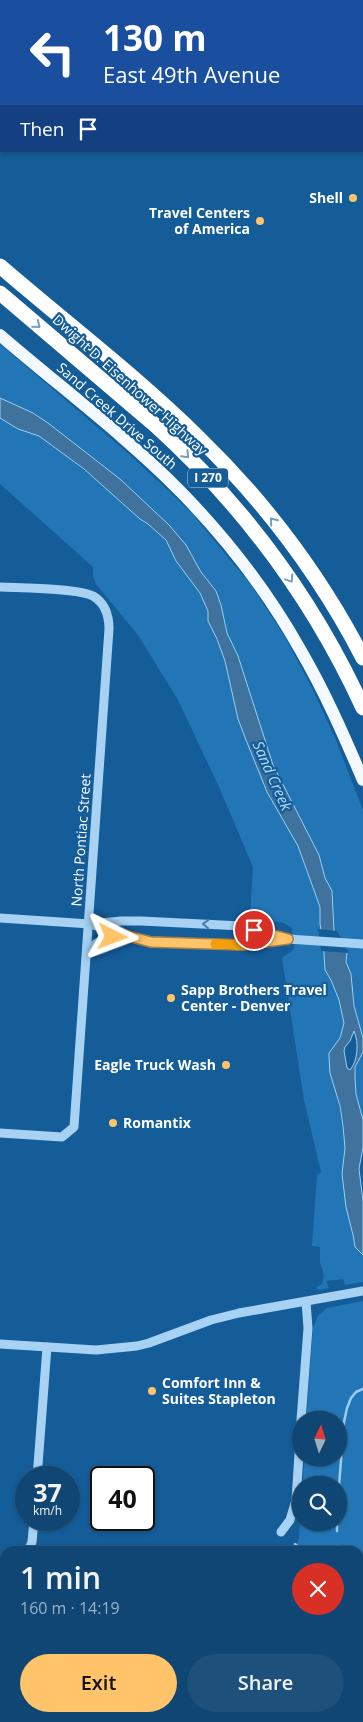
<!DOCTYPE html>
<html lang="en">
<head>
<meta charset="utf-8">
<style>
  :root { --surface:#0f4673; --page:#1d507b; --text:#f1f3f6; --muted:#9bb1c4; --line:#2f5e85; --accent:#ffc369 }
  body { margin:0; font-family:"Open Sans",sans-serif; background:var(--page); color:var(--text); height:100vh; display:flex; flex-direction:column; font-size:19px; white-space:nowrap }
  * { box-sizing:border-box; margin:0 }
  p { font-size:16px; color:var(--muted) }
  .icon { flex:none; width:28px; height:28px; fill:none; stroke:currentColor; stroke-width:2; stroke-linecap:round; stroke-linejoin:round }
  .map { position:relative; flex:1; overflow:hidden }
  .panel { position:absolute; left:0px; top:1546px; width:364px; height:176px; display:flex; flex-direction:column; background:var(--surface); border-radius:15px 15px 0 0; box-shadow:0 1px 4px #0004,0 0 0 1px var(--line) }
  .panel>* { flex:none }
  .top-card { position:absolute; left:0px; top:0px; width:364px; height:152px; box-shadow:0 1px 4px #0004,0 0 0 1px var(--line); background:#1a4fa0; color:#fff; overflow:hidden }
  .needle { width:32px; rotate:4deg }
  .fabs { position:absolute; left:292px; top:1411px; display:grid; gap:10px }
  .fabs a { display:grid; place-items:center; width:55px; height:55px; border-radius:50%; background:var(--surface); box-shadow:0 1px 4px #0004,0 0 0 1px var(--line); font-size:25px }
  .speed { position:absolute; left:15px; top:1466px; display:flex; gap:10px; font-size:25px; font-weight:700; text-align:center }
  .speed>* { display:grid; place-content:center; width:65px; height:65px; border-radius:50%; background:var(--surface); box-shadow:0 1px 4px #0004,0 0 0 1px var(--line); line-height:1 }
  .speed small { font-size:12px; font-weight:400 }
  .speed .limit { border:2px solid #111; border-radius:8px; background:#fff; color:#111 }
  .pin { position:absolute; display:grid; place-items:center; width:42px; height:42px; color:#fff; margin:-21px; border:2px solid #fff; border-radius:50%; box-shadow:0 1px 5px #0007 }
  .me { position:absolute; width:55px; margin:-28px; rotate:93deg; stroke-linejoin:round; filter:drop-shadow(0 0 4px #0008) }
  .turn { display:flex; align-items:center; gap:18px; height:105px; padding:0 20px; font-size:22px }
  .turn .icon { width:65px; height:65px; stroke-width:2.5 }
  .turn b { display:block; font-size:35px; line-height:42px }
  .then { display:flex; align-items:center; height:48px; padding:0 20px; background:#0003; gap:10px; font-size:19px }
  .round { display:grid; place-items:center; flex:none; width:52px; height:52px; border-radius:26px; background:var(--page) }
  .headline { display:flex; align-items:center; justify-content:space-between; height:85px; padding:0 20px }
  h1 { font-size:30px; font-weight:600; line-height:38px }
  .cta { display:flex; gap:10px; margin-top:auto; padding:10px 20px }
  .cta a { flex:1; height:58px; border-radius:30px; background:var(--accent); color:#111; font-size:20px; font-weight:600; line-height:58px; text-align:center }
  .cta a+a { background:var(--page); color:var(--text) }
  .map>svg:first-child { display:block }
  .green { fill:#2376b6 }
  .water { fill:#3f729d; stroke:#99cff6; fill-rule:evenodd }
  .pier { fill:#145d99 }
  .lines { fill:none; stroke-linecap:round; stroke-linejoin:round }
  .stream { stroke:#99cff6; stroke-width:2.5 }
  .minor { stroke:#a7d2f3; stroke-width:9 }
  .major { stroke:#f3f9ff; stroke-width:12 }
  .highway { stroke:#fff; stroke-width:15 }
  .oneway { stroke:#729ec2 }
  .oneway2 { stroke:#4080b4 }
  .route-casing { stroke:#a67f44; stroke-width:12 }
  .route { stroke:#ffc369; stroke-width:9 }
  .slow { stroke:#f59e0b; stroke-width:9 }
  .poi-dot { fill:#ffc369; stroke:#145d99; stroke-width:2 }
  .labels { text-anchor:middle; stroke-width:4.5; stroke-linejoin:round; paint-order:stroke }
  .shield { fill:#145d99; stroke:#b8cee0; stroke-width:1 }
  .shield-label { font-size:12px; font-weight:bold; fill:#fff }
  .poi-label { font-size:14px; font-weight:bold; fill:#fff; stroke:#145d99; text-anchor:end }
  .street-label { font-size:14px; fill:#fff; stroke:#145d99 }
  .water-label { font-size:15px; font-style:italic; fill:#b4dbf9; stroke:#145d99 }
</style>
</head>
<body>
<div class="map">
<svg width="363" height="1722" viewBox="0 0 363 1722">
  <rect width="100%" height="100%" fill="#145d99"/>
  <g class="green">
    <path d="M0,344L129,454L190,511L251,585L285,637L312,688L335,738L363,810V1038L354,1006L351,974L346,962L347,953L334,931L332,891L325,878L319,855L273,765L238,656L227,633L221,605L209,581L201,572L186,545L169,525L120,479L48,423L33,413L0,398Z"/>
    <path d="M0,418L18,429L39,436L64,454L108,490L140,519L148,524L166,540L176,561L200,593L208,611V621L217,639L225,661L238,719L248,745L267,792L298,846L306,870L316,894L320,907V923L324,953L325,970L331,980L339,1000L344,1023L340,1038L329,1053V1057L343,1126L345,1148L342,1174L355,1247L363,1255V1282L345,1285L343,1279L326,1281L329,1288L318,1290L316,1287L322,1284L324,1276L320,1262V1247L312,1246L317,1175L321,1172L304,1100L282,958L294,949L292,928L284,923L250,916L253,867L219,787L178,700L138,635L96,584L93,575V567L0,484Z"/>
    <path d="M363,1052V1120C359,1104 351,1084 355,1067C356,1062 361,1057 363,1052Z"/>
    <path d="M363,1301V1592L359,1598V1551H294L299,1538L301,1508V1522H339V1485H303L304,1458H339V1420H306L313,1327L318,1316L327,1308Z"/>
    <path d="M363,1663V1722H333L335,1718H359V1670Z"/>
  </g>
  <path class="water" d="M0,398L33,413L48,423L120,479L169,525L186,545L201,572L216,591L221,605L227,633L238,656L273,765L319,855L325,878L332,891L334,931L347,953L346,962L351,974L354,1006L363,1038V1052L355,1067V1078L356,1094L363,1120V1147L359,1169L363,1201V1255L355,1247L353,1235L346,1207L342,1174L345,1148L343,1126L340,1106L330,1073L329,1057V1053L340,1038L344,1023L339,1000L331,980L325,970L324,953L320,923V907L298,846L267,792L248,745L238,719L225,661L217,639L208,621V611L200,593L176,561L166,540L148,524L140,519L84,469L39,436L18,429L0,418ZM354,1031C359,1042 358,1061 350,1070L347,1068L344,1051L345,1047L350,1041Z"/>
  <path class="pier" d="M318,929L337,931L349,953L321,951Z"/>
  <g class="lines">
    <g class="stream">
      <path d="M339,1486L344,1422L347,1408L351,1398L356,1392L363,1389"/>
      <path d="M337,1531V1522"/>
      <path d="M295,1544L303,1551"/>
      <path d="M337,1546V1551"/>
    </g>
    <g class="minor">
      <path d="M0,587C19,588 78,588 93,596C105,603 109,615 109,629L74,1127L62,1137L0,1133"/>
      <path d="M0,918L90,924L121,921H141L242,926L288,939L363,944"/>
      <path d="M93,925L124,935L151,941L243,945L283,939"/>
      <path d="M88,954C94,939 109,938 123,935"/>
      <path d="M0,1344L96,1350L137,1346L149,1343L211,1320L239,1313L363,1291"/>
      <path d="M301,1420L308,1328L306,1302"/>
      <path d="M37,1478L47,1347"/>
      <path d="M281,1532L290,1520L296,1500L301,1423"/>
      <path d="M28,1551L32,1542L34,1520"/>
      <path d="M0,1575L5,1574"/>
    </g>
    <g class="major">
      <path d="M0,335C59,386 126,436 180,491C227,539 268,592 301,651C325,692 344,736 363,780"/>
      <path d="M359,1611L363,1606"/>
      <path d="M359,1654L363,1647"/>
      <path d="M295,1722L297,1718"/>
    </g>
    <g class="highway">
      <path d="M0,266C66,323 136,376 198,437C264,501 321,577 363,658"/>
      <path d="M0,293L155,425C243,505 314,601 363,708"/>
      <path d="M325,1722L326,1718"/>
    </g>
  </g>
  <defs><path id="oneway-chevron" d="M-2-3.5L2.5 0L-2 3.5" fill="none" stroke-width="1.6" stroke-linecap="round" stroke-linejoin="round" transform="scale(1.25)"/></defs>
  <g class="oneway">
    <use href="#oneway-chevron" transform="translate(37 325) rotate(40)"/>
    <use href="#oneway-chevron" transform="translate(186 455) rotate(46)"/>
    <use href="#oneway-chevron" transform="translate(273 521) rotate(-129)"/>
    <use href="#oneway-chevron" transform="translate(290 579) rotate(56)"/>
  </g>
  <use class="oneway2" href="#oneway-chevron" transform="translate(206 924) rotate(-177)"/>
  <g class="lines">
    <defs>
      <path id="route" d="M113,937L124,935L151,942L243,945L288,939L254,930"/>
    </defs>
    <use href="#route" class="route-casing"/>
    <use href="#route" class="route"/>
    <path class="slow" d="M215,944L243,945L257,943"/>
  </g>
  <g class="poi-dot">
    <circle cx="353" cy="198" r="5"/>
    <circle cx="260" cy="221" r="5"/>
    <circle cx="171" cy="998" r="5"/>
    <circle cx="226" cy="1065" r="5"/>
    <circle cx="113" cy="1123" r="5"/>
    <circle cx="152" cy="1391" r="5"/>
  </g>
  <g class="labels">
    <rect class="shield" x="188" y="468.5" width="40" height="19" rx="4"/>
    <g class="shield-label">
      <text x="208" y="482">I 270</text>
    </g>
    <g class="poi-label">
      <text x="343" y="203">Shell</text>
      <text x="250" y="218">Travel Centers<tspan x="250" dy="16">of America</tspan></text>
      <text x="181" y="995" text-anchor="start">Sapp Brothers Travel<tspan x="181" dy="16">Center - Denver</tspan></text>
      <text x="216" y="1070">Eagle Truck Wash</text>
      <text x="123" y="1128" text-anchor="start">Romantix</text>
      <text x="162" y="1388" text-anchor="start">Comfort Inn &amp;<tspan x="162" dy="16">Suites Stapleton</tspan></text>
    </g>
    <g class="street-label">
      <text transform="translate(130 385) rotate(42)" y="5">Dwight D. Eisenhower Highway</text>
      <text transform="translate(117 416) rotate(41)" y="5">Sand Creek Drive South</text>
      <text transform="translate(81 840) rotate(-86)" y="5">North Pontiac Street</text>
    </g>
    <g class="water-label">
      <text transform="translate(272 776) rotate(66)" y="5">Sand Creek</text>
    </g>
  </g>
</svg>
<div class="fabs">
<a><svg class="needle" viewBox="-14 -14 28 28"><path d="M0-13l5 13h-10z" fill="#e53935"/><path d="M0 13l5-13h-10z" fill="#9bb1c4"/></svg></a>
<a><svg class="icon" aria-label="search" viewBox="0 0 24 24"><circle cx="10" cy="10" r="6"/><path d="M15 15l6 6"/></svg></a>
</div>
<div class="speed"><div>37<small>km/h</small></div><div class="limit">40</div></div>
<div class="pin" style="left:254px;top:930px;background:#d93025"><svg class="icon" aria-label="arrive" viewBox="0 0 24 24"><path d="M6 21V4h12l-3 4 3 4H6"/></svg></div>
<svg class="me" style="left:113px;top:937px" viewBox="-20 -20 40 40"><path d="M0-17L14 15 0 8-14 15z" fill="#ffc369" stroke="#fff" stroke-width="4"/></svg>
<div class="top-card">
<div class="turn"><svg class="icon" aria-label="left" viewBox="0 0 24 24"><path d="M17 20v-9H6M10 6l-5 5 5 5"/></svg><div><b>130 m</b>East 49th Avenue</div></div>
<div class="then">Then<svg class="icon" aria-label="arrive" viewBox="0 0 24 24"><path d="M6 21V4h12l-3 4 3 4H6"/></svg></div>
</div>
<section class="panel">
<div class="headline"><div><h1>1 min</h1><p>160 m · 14:19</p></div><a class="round" style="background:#d93025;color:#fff"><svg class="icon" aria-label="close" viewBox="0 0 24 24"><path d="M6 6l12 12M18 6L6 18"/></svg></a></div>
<div class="cta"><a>Exit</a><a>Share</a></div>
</section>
</div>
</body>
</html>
